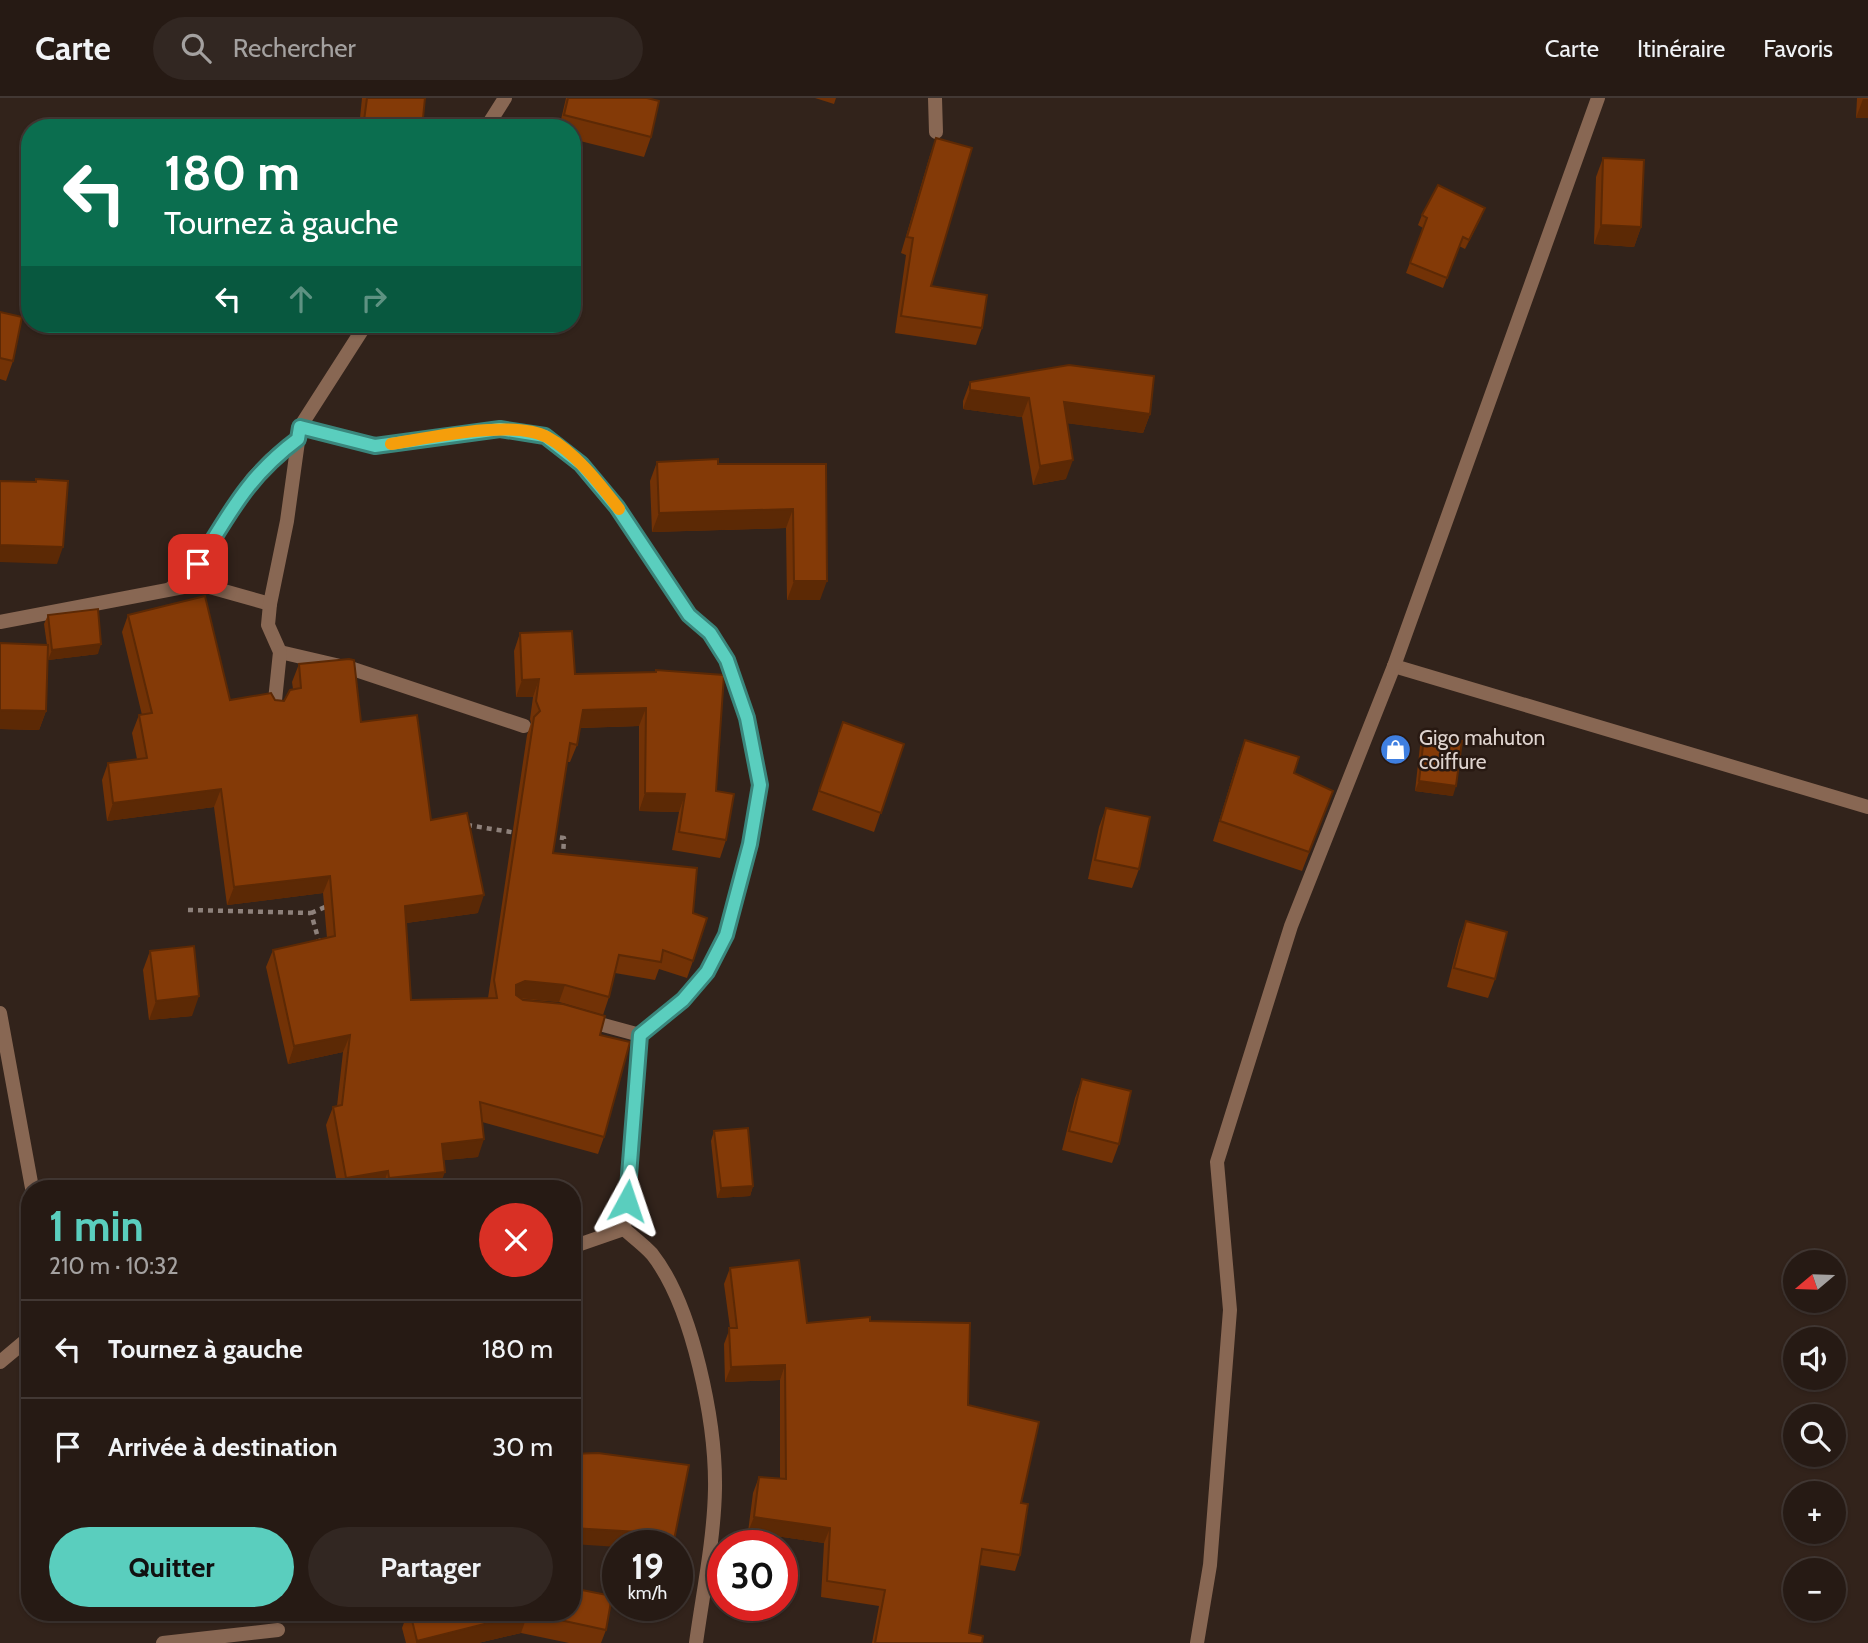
<!DOCTYPE html>
<html lang="fr">
<head>
<meta charset="utf-8">
<style>
  :root { --surface:#261a14; --page:#322722; --text:#f1f3f6; --muted:#a4a1a0; --line:#423834; --accent:#5acebe }
  body { margin:0; font-family:Cabin,sans-serif; background:var(--page); color:var(--text); height:100vh; display:flex; flex-direction:column; font-size:26px; white-space:nowrap }
  * { box-sizing:border-box; margin:0 }
  p { font-size:23px; color:var(--muted) }
  .icon { flex:none; width:38px; height:38px; fill:none; stroke:currentColor; stroke-width:2; stroke-linecap:round; stroke-linejoin:round }
  .map { position:relative; flex:1; overflow:hidden }
  .panel { position:absolute; left:21px; top:1082px; width:560px; height:441px; display:flex; flex-direction:column; background:var(--surface); border-radius:28px; box-shadow:0 2px 5px #0004,0 0 0 2px var(--line) }
  .panel>* { flex:none }
  .guide { position:absolute; left:21px; top:21px; width:560px; height:214px; border-radius:28px; box-shadow:0 2px 5px #0004,0 0 0 2px var(--line); background:#0b6e4f; color:#fff; overflow:hidden }
  .needle { width:46px; rotate:251deg }
  .controls { position:absolute; left:1783px; top:1152px; display:grid; gap:14px }
  .controls a { display:grid; place-items:center; width:63px; height:63px; border-radius:50%; background:var(--surface); box-shadow:0 2px 5px #0004,0 0 0 2px var(--line); font-size:35px }
  .speed { position:absolute; left:602px; top:1432px; display:flex; gap:14px; font-size:35px; font-weight:700; text-align:center }
  .speed>* { display:grid; place-content:center; width:91px; height:91px; border-radius:50%; background:var(--surface); box-shadow:0 2px 5px #0004,0 0 0 2px var(--line); line-height:1 }
  .speed small { font-size:18px; font-weight:400 }
  .speed .limit { border:10px solid #d22; background:#fff; color:#111 }
  .pin { position:absolute; display:grid; place-items:center; width:60px; height:60px; color:#fff; margin:-30px; border-radius:14px; box-shadow:0 4px 10px #0006 }
  .me { position:absolute; width:77px; margin:-38px; rotate:5deg; stroke-linejoin:round; filter:drop-shadow(0 0 5px #0008) }
  .turn { display:flex; align-items:center; gap:24px; height:147px; padding:0 28px; font-size:32px }
  .turn .icon { width:91px; height:91px; stroke-width:2.5 }
  .turn b { display:block; font-size:49px; line-height:60px }
  .lanes { display:flex; align-items:center; height:66px; padding:0 28px; background:#0003; justify-content:center; gap:35px; direction:ltr }
  .lanes .off { opacity:.35 }
  .round { display:grid; place-items:center; flex:none; width:74px; height:74px; border-radius:37px; background:var(--page) }
  .summary { display:flex; align-items:center; justify-content:space-between; height:119px; padding:0 28px }
  h1 { font-size:42px; font-weight:700; line-height:52px; color:var(--accent) }
  .cta { display:flex; gap:14px; margin-top:auto; padding:14px 28px }
  .cta a { flex:1; height:80px; border-radius:42px; background:var(--accent); color:#111; font-size:28px; font-weight:700; line-height:80px; text-align:center }
  .cta a+a { background:var(--page); color:var(--text) }
  ul { padding:0; list-style:none }
  li { display:flex; align-items:center; gap:21px; height:98px; padding:0 28px; border-top:2px solid var(--line) }
  li div { flex:1 }
  li b { display:block; font-size:26px }
  li em { font-style:normal }
  header { display:flex; align-items:center; gap:42px; box-sizing:border-box; height:98px; padding:0 35px; background:var(--surface); border-bottom:2px solid var(--line) }
  header strong { font-size:33px }
  nav { display:flex; gap:38px; margin-inline-start:auto; font-size:24px }
  .search { width:490px; height:63px; background:var(--page); display:flex; align-items:center; gap:18px; box-sizing:border-box; padding:0 24px; border-radius:38px; color:var(--muted); font-size:26px }
  .map>svg:first-child { display:block }
  .lines { fill:none; stroke-linecap:round; stroke-linejoin:round }
  .path { stroke:#8e817b; stroke-width:4.5; stroke-dasharray:5 5; stroke-linecap:butt }
  .street { stroke:#886753; stroke-width:14 }
  .wall { fill:#723206 }
  .shaded-wall { fill:#5c2905 }
  .building { fill:#843a07; stroke:#5c2905; stroke-width:2 }
  .route-casing { stroke:#3a867c; stroke-width:18 }
  .route { stroke:#5acebe; stroke-width:12 }
  .slow { stroke:#f59e0b; stroke-width:12 }
  .labels { text-anchor:middle; stroke-width:5; stroke-linejoin:round; paint-order:stroke }
  .poi-label { font-size:21px; fill:#ded3ce; stroke:#281912; text-anchor:start }
</style>
</head>
<body>
<header>
<strong>Carte</strong>
<div class="search"><svg class="icon" aria-label="search" viewBox="0 0 24 24"><circle cx="10" cy="10" r="6"/><path d="M15 15l6 6"/></svg>Rechercher</div>
<nav><a>Carte</a><a>Itinéraire</a><a>Favoris</a></nav>
</header>
<div class="map">
<svg width="1868" height="1545" viewBox="0 0 1868 1545">
  <rect width="100%" height="100%" fill="#32231b"/>
  <g class="lines">
    <g class="path">
      <path d="M467,727L517,735"/>
      <path d="M550,738L564,740L563,759"/>
      <path d="M188,812L311,815L320,847"/>
      <path d="M311,815L330,807"/>
    </g>
    <g class="street">
      <path d="M935,0L936,34"/>
      <path d="M486,30L505,0"/>
      <path d="M300,329L375,348L500,331L545,337L581,367L617,409L689,517L710,535L727,562L747,619L759,687L749,746L726,837L707,874L683,902L640,937L624,1131L572,1149"/>
      <path d="M170,491L198,466L252,381L271,361L298,341"/>
      <path d="M0,524L199,486L270,506"/>
      <path d="M280,554L353,571L524,628"/>
      <path d="M1394,568L1868,709"/>
      <path d="M274,612L280,554L268,527L270,506L287,423L300,329L366,226"/>
      <path d="M0,915L32,1090"/>
      <path d="M585,922L640,937"/>
      <path d="M624,1131C633,1139 644,1147 652,1156C693,1208 716,1325 715,1391C714,1442 703,1494 696,1545"/>
      <path d="M0,1264L30,1239"/>
      <path d="M163,1545L278,1532"/>
      <path d="M1197,1545L1210,1467L1230,1212L1217,1064L1291,828L1394,568L1598,0"/>
    </g>
  </g>
  <g class="wall">
    <path d="M362,0H425L422,30H359Z"/>
    <path d="M566,0H647L651,39L644,59L572,41V30H559Z"/>
    <path d="M815,0H836L834,6Z"/>
    <path d="M1857,0H1868V20H1856Z"/>
    <path d="M936,40L931,188L982,230L976,247L895,235L906,157L901,155L930,57Z"/>
    <path d="M1603,60L1641,129L1634,149L1594,146L1596,79Z"/>
    <path d="M1422,117L1481,120L1465,151L1459,148L1443,190L1406,175L1423,130L1418,127Z"/>
    <path d="M0,214L13,263L6,283L0,281Z"/>
    <path d="M970,284L1150,316L1143,335L1067,325L1066,381L1033,387L1022,319L963,311V303Z"/>
    <path d="M657,364L718,366H826L820,502H787L786,430L652,434L650,383Z"/>
    <path d="M48,517L98,556L48,562V556L46,613L39,632L0,631V545L47,547L44,526Z"/>
    <path d="M128,517L230,602L284,603L293,591L292,584L299,566L361,624L431,722L478,815L406,825L411,902L488,900L527,637L531,625L530,621L533,599H516L514,553L520,535L575,576L655,574L656,572L716,693L726,742L720,760L672,752L679,714L639,713V628L580,630L577,647L570,664H567L553,755L693,815V863L687,880L659,871L655,882L615,875L609,899L603,917L559,904L521,901L600,937L604,1039L598,1056L482,1024L478,1059L444,1062L439,1090H338L326,1027L333,1009L337,1008L343,954L288,966L266,869L273,852L327,840L323,795L227,807L214,709L107,723L102,682L108,665L137,661L132,635L139,617H142L122,534Z"/>
    <path d="M843,624L904,646L874,734L812,712Z"/>
    <path d="M1424,639L1453,698L1415,693L1420,648Z"/>
    <path d="M1245,642L1294,675L1333,693L1302,773L1213,743L1238,661Z"/>
    <path d="M1106,710L1139,771L1132,790L1088,781L1099,729Z"/>
    <path d="M1466,823L1495,881L1488,900L1447,889L1459,842Z"/>
    <path d="M150,853L192,918L149,922L143,872Z"/>
    <path d="M1082,981L1119,1046L1112,1065L1062,1052L1075,1000Z"/>
    <path d="M714,1033L753,1088L750,1098L717,1100L711,1043Z"/>
    <path d="M730,1170L807,1225L870,1223L968,1307L1021,1405L1020,1457L1015,1473L979,1467L969,1535L982,1545H872L879,1508L821,1499L824,1445L748,1434L753,1395L759,1379L780,1381V1282L725,1284L724,1246L730,1230L724,1186Z"/>
    <path d="M408,1514H572L606,1532L601,1545H569L521,1535L478,1545H406L402,1530Z"/>
  </g>
  <g class="shaded-wall">
    <path d="M1863,1H1868V20H1856Z"/>
    <path d="M1485,110L1481,120L1465,151L1469,142Z"/>
    <path d="M1601,127L1641,129L1634,149L1594,146Z"/>
    <path d="M970,292L1029,300L1022,319L963,311Z"/>
    <path d="M1064,304L1150,316L1143,335L1057,324Z"/>
    <path d="M1073,362L1066,381L1033,387L1040,368Z"/>
    <path d="M793,411L786,430L652,434L659,415Z"/>
    <path d="M0,447L63,449L57,466L0,464Z"/>
    <path d="M794,483H827L820,502H787Z"/>
    <path d="M101,546L98,556L48,562L52,552Z"/>
    <path d="M539,581L533,599H516L522,582Z"/>
    <path d="M646,610L639,628L576,630L583,612Z"/>
    <path d="M0,612L46,613L39,632L0,631Z"/>
    <path d="M1419,683L1456,688L1453,698L1415,693Z"/>
    <path d="M221,691L214,709L107,723L113,705Z"/>
    <path d="M645,695L685,696L679,714L639,713Z"/>
    <path d="M330,778L323,795L227,807L234,789Z"/>
    <path d="M484,797L478,815L399,826L405,808Z"/>
    <path d="M525,883L565,887L559,904L519,900L510,905L516,887Z"/>
    <path d="M199,898L192,918L149,922L156,903Z"/>
    <path d="M350,937L343,954L288,966L294,948Z"/>
    <path d="M484,1041L478,1059L436,1063L442,1046Z"/>
    <path d="M388,1073L382,1090H342L346,1080Z"/>
    <path d="M445,1074L439,1090H386L389,1080Z"/>
    <path d="M753,1088L750,1098L717,1100L721,1090Z"/>
    <path d="M785,1267L780,1282L725,1284L731,1269Z"/>
    <path d="M754,1419L830,1430L824,1445L748,1434Z"/>
    <path d="M572,1430L638,1434L633,1447H618V1449L572,1446Z"/>
    <path d="M528,1515L521,1535L478,1545H416L417,1543Z"/>
  </g>
  <g class="building">
    <path d="M367,0H425L422,30H363Z"/>
    <path d="M568,0H647L659,3L651,39L564,17Z"/>
    <path d="M936,40L972,50L931,188L987,197L982,230L901,218L913,140L907,139Z"/>
    <path d="M1603,60L1644,62L1641,129L1601,127Z"/>
    <path d="M1438,87L1485,110L1469,142L1463,139L1447,180L1410,165L1427,120L1422,117Z"/>
    <path d="M0,214L22,219L13,263L0,260Z"/>
    <path d="M1069,267L1154,278L1150,316L1064,304L1073,362L1040,368L1029,300L970,292V284Z"/>
    <path d="M718,361V366H826L827,483H794L793,411L659,415L657,364Z"/>
    <path d="M36,381L68,383L63,449L0,447V383L36,384Z"/>
    <path d="M205,498L230,602L271,595L275,602L284,603L290,592L301,590L299,566L349,561L354,562L361,624L417,617L431,722L467,715L484,797L405,808L411,902L497,900L494,882L534,619L540,613L536,603L539,581L522,582L520,535L572,533L575,576L656,574V572L724,577L716,693L734,696L726,742L679,734L685,696L645,695L646,610L583,612L577,647L570,645L553,755L697,770L693,815L707,820L693,863L663,852L661,864L619,857L609,899L565,887L525,883L516,887V897L523,902L563,906L605,918L600,937L630,944L604,1039L480,1004L484,1041L442,1046L445,1074L389,1080L388,1073L346,1080L333,1009L342,1007L350,937L294,948L273,852L335,838L330,778L234,789L221,691L113,705L108,665L147,660L139,617L152,615L128,517Z"/>
    <path d="M98,511L101,546L52,552L48,517Z"/>
    <path d="M0,545L48,547L46,613L0,612Z"/>
    <path d="M843,624L904,646L881,715L819,693Z"/>
    <path d="M1424,639L1462,643L1456,688L1419,683Z"/>
    <path d="M1245,642L1299,659L1294,675L1333,693L1309,754L1220,723Z"/>
    <path d="M1106,710L1150,719L1139,771L1095,762Z"/>
    <path d="M1466,823L1507,834L1495,881L1454,870Z"/>
    <path d="M194,848L199,898L156,903L150,853Z"/>
    <path d="M1082,981L1131,993L1119,1046L1069,1033Z"/>
    <path d="M748,1030L753,1088L721,1090L714,1033Z"/>
    <path d="M799,1162L807,1225L870,1219V1223L970,1225L968,1307L1039,1324L1021,1405L1028,1406L1020,1457L982,1451L969,1535L983,1538L982,1545H875L885,1492L827,1483L830,1430L754,1419L759,1379L786,1381L785,1267L731,1269L729,1230H737L730,1170Z"/>
    <path d="M598,1355L689,1367L673,1447H636L638,1434L572,1430V1356Z"/>
    <path d="M572,1490L612,1498L606,1532L528,1515L417,1543L410,1514H572Z"/>
  </g>
  <g class="lines">
    <defs>
      <path id="route" d="M198,466C230,415 247,379 298,341L300,329L375,348L500,331L545,338L581,366L617,409L689,517L710,535L727,562L747,620L760,687L750,746L726,837L707,874L683,902L640,937L627,1103"/>
    </defs>
    <use href="#route" class="route-casing"/>
    <use href="#route" class="route"/>
    <path class="slow" d="M391,346C429,340 514,321 547,339C575,354 600,386 619,411"/>
  </g>
  <defs>
    <symbol id="shop-disc" viewBox="-11 -11 22 22"><circle r="9.5" fill="#3f7fe0" stroke="#281912"/><path d="M-5-2.5h2.3a2.7 3.5 0 0 1 5.4 0H5L5.5 6h-11ZM-1.5-2.5h3a1.5 2.3 0 0 0-3 0Z" fill="#fff"/></symbol>
  </defs>
  <g fill-rule="evenodd">
    <use href="#shop-disc" x="1378" y="634" width="35" height="35"/>
  </g>
  <g class="labels">
    <g class="poi-label">
      <text x="1419" y="647">Gigo mahuton<tspan x="1419" dy="24">coiffure</tspan></text>
    </g>
  </g>
</svg>
<div class="controls">
<a><svg class="needle" viewBox="-14 -14 28 28"><path d="M0-13l5 13h-10z" fill="#e53935"/><path d="M0 13l5-13h-10z" fill="#a4a1a0"/></svg></a>
<a><svg class="icon" aria-label="sound" viewBox="0 0 24 24"><path d="M4 9h4l5-4v14l-5-4H4zM17 9q2 3 0 6"/></svg></a>
<a><svg class="icon" aria-label="search" viewBox="0 0 24 24"><circle cx="10" cy="10" r="6"/><path d="M15 15l6 6"/></svg></a>
<a>+</a>
<a>−</a>
</div>
<div class="speed"><div>19<small>km/h</small></div><div class="limit">30</div></div>
<div class="pin" style="left:198px;top:466px;background:#d93025"><svg class="icon" aria-label="arrive" viewBox="0 0 24 24"><path d="M6 21V4h12l-3 4 3 4H6"/></svg></div>
<svg class="me" style="left:627px;top:1103px" viewBox="-20 -20 40 40"><path d="M0-17L14 15 0 8-14 15z" fill="#5acebe" stroke="#fff" stroke-width="4"/></svg>
<div class="guide">
<div class="turn"><svg class="icon" aria-label="left" viewBox="0 0 24 24"><path d="M17 20v-9H6M10 6l-5 5 5 5"/></svg><div><b>180 m</b>Tournez à gauche</div></div>
<div class="lanes"><svg class="icon" aria-label="left" viewBox="0 0 24 24"><path d="M17 20v-9H6M10 6l-5 5 5 5"/></svg><svg class="icon off" aria-label="ahead" viewBox="0 0 24 24"><path d="M12 20V5M6 11l6-6 6 6"/></svg><svg class="icon off" aria-label="right" viewBox="0 0 24 24"><path d="M7 20v-9h11M14 6l5 5-5 5"/></svg></div>
</div>
<section class="panel">
<div class="summary"><div><h1>1 min</h1><p>210 m · 10:32</p></div><a class="round" style="background:#d93025;color:#fff"><svg class="icon" aria-label="close" viewBox="0 0 24 24"><path d="M6 6l12 12M18 6L6 18"/></svg></a></div>
<ul>
<li><svg class="icon" aria-label="left" viewBox="0 0 24 24"><path d="M17 20v-9H6M10 6l-5 5 5 5"/></svg><div><b>Tournez à gauche</b></div><em>180 m</em></li>
<li><svg class="icon" aria-label="arrive" viewBox="0 0 24 24"><path d="M6 21V4h12l-3 4 3 4H6"/></svg><div><b>Arrivée à destination</b></div><em>30 m</em></li>
</ul>
<div class="cta"><a>Quitter</a><a>Partager</a></div>
</section>
</div>
</body>
</html>
